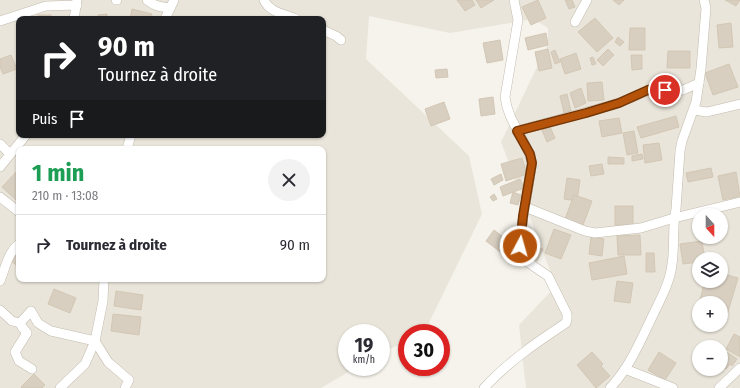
<!DOCTYPE html>
<html lang="fr">
<head>
<meta charset="utf-8">
<style>
  :root { --surface:#fff; --page:#f2f2f3; --text:#2b2b33; --muted:#7c7c81; --line:#e1e1e2 }
  body { margin:0; font-family:"Fira Sans Condensed",sans-serif; background:var(--page); color:var(--text); height:100vh; display:flex; flex-direction:column; font-size:15px; white-space:nowrap }
  * { box-sizing:border-box; margin:0 }
  p { font-size:13px; color:var(--muted) }
  .icon { flex:none; width:22px; height:22px; fill:none; stroke:currentColor; stroke-width:2; stroke-linecap:round; stroke-linejoin:round }
  .map { position:relative; flex:1; overflow:hidden }
  .sheet { position:absolute; left:16px; top:146px; width:310px; height:136px; display:flex; flex-direction:column; background:var(--surface); border-radius:8px; box-shadow:0 1px 3px #0004 }
  .sheet>* { flex:none }
  .banner { position:absolute; left:16px; top:16px; width:310px; height:122px; border-radius:8px; box-shadow:0 1px 3px #0004; background:#202124; color:#fff; overflow:hidden }
  .needle { width:26px; rotate:159deg }
  .controls { position:absolute; left:692px; top:208px; display:grid; gap:8px }
  .controls a { display:grid; place-items:center; width:36px; height:36px; border-radius:50%; background:var(--surface); box-shadow:0 1px 3px #0004; font-size:20px }
  .speed { position:absolute; left:338px; top:324px; display:flex; gap:8px; font-size:20px; font-weight:700; text-align:center }
  .speed>* { display:grid; place-content:center; width:52px; height:52px; border-radius:50%; background:var(--surface); box-shadow:0 1px 3px #0004; line-height:1 }
  .speed small { font-size:10px; font-weight:400 }
  .speed .limit { border:6px solid #d22; background:#fff; color:#111 }
  .pin { position:absolute; display:grid; place-items:center; width:34px; height:34px; color:#fff; margin:-17px; border:2px solid #fff; border-radius:50%; box-shadow:0 1px 4px #0007 }
  .me { position:absolute; width:44px; margin:-22px; rotate:6deg; stroke-linejoin:round; filter:drop-shadow(0 0 3px #0008) }
  .turn { display:flex; align-items:center; gap:14px; height:84px; padding:0 16px; font-size:18px }
  .turn .icon { width:52px; height:52px; stroke-width:2.5 }
  .turn b { display:block; font-size:28px; line-height:34px }
  .then { display:flex; align-items:center; height:38px; padding:0 16px; background:#0003; gap:8px; font-size:15px }
  .round { display:grid; place-items:center; flex:none; width:42px; height:42px; border-radius:21px; background:var(--page) }
  .headline { display:flex; align-items:center; justify-content:space-between; height:68px; padding:0 16px }
  h1 { font-size:24px; font-weight:700; line-height:30px; color:#1e9e55 }
  ul { padding:0; list-style:none }
  li { display:flex; align-items:center; gap:12px; height:60px; padding:0 16px; border-top:1px solid var(--line) }
  li div { flex:1 }
  li b { display:block; font-size:15px }
  li em { font-style:normal }
  .map>svg:first-child { display:block }
  .residential { fill:#eae5da; fill-rule:evenodd }
  .building { fill:#d8cfc1; stroke:#d3c7b4 }
  .lines { fill:none; stroke-linecap:round; stroke-linejoin:round }
  .minor-casing { stroke:#c2bbae; stroke-width:10 }
  .minor { stroke:#fff; stroke-width:9 }
  .route-casing { stroke:#753606; stroke-width:10 }
  .route { stroke:#b45309; stroke-width:7 }
</style>
</head>
<body>
<div class="map">
<svg width="740" height="388" viewBox="0 0 740 388">
  <rect width="100%" height="100%" fill="#f6f3ec"/>
  <path class="residential" d="M0,0H740V388H526L519,325L556,286L501,142L548,44V28L533,19L450,33L369,16L366,59L469,156L482,214L424,333H407V341L381,353V333H347V367H357L321,388H0ZM19,19H323V135H19ZM19,149H323V279H19ZM699,215H721V237H699ZM699,259H721V281H699ZM699,303H721V325H699ZM699,347H721V369H699Z"/>
  <g class="building">
    <path d="M457,0H472L475,5L465,11Z"/>
    <path d="M476,0H494L481,8Z"/>
    <path d="M538,0L546,18L531,25L522,7Z"/>
    <path d="M565,0H572L575,7L569,9Z"/>
    <path d="M613,0H624L619,5Z"/>
    <path d="M725,0H740L736,6Z"/>
    <path d="M132,9L152,14L151,19H130Z"/>
    <path d="M107,14V19H98V15Z"/>
    <rect x="38" y="15" width="13" height="4"/>
    <path d="M595,18L613,38L597,52L578,32Z"/>
    <path d="M731,23L733,47L719,48L717,25Z"/>
    <path d="M630,28H645V50H629Z"/>
    <path d="M546,33L548,45L528,50L525,38Z"/>
    <path d="M618,37L624,42L620,46L615,42Z"/>
    <path d="M500,40L503,60L487,63L483,43Z"/>
    <path d="M548,49L552,68L539,71L535,52Z"/>
    <path d="M608,49L614,55L603,66L597,60Z"/>
    <path d="M555,50L560,62L555,64L551,52Z"/>
    <path d="M668,51H690V68H667Z"/>
    <path d="M576,53L581,69L565,74L560,59Z"/>
    <path d="M11,55L17,69L3,74L0,67V59Z"/>
    <path d="M631,55H642V69L632,70Z"/>
    <path d="M593,57L596,64L592,65L590,58Z"/>
    <path d="M729,64L738,87L713,95L705,73Z"/>
    <path d="M447,69L448,77L436,78L435,70Z"/>
    <path d="M602,82L604,100L588,101L587,83Z"/>
    <path d="M581,88L586,103L575,108L570,93Z"/>
    <path d="M567,94L571,111L564,113L560,96Z"/>
    <path d="M493,97L495,114L481,116L479,99Z"/>
    <path d="M444,102L450,119L431,126L425,109Z"/>
    <path d="M676,116L679,127L641,138L637,127Z"/>
    <path d="M619,118L622,133L602,137L599,121Z"/>
    <path d="M550,127L555,138L547,142L542,130Z"/>
    <path d="M634,131L638,153L627,155L623,133Z"/>
    <path d="M659,143L662,160L645,163L643,145Z"/>
    <path d="M642,154L643,159L632,161V156Z"/>
    <path d="M608,157L624,158V164H608Z"/>
    <path d="M522,158L527,174L506,181L501,164Z"/>
    <path d="M602,164L604,174L591,176L589,166Z"/>
    <path d="M711,168L713,177L688,182L686,173Z"/>
    <path d="M18,170L19,171L18,202L2,187Z"/>
    <path d="M736,172L740,196L723,200L718,176Z"/>
    <path d="M501,174L503,180L494,185L491,179Z"/>
    <path d="M567,178L580,180L577,201L564,199Z"/>
    <path d="M520,179L524,188L503,196L500,187Z"/>
    <path d="M513,192L521,195L518,205L510,203Z"/>
    <path d="M494,194L497,199L493,201L490,197Z"/>
    <path d="M574,195L592,201L583,225L565,219Z"/>
    <rect x="615" y="206" width="18" height="19"/>
    <path d="M554,229L571,235L561,259L545,253Z"/>
    <path d="M494,230L512,244L503,254L486,241Z"/>
    <path d="M640,235L641,255H618L617,236Z"/>
    <path d="M591,237L604,239L602,256L589,254Z"/>
    <path d="M702,241L705,259H699V262L683,264L680,244Z"/>
    <path d="M533,245L543,249L537,261L528,256Z"/>
    <path d="M19,250V267L11,261Z"/>
    <path d="M646,253H654L655,272H646Z"/>
    <path d="M624,256L627,274L592,280L589,263Z"/>
    <path d="M721,273L738,278L727,315L721,313V303H699V307H698L705,281H721Z"/>
    <path d="M617,281L633,283L630,303L614,301Z"/>
    <path d="M54,289L76,298L70,313L48,304Z"/>
    <path d="M116,291L143,295L141,310L114,306Z"/>
    <path d="M113,314L141,317L139,335L111,331Z"/>
    <path d="M734,334L740,337V357L726,349Z"/>
    <path d="M721,348L737,359L732,366L730,364L726,369L721,366Z"/>
    <path d="M592,352L603,364L601,366L610,376L596,388L577,365Z"/>
    <path d="M659,352L676,363L665,380L648,370Z"/>
    <path d="M34,374L45,385L42,388H22L21,387Z"/>
  </g>
  <g class="lines">
    <defs>
      <g id="minor">
        <path d="M116,0H117"/>
        <path d="M147,0C154,6 161,7 170,8"/>
        <path d="M264,0C269,12 284,14 296,19"/>
        <path d="M74,19L77,0"/>
        <path d="M165,19L174,0"/>
        <path d="M0,21L46,6L77,5"/>
        <path d="M575,22L587,0"/>
        <path d="M323,30L336,36L341,40"/>
        <path d="M694,110L707,112L740,104"/>
        <path d="M517,131L619,103L647,91L653,89L676,91L683,90L699,83"/>
        <path d="M0,144L10,154"/>
        <path d="M127,149L131,135"/>
        <path d="M0,167L26,135"/>
        <path d="M0,197L19,212"/>
        <path d="M525,207L585,231L595,233L641,228L674,218L740,202"/>
        <path d="M104,279L103,301L95,341L108,362L129,380L125,388"/>
        <path d="M0,281C5,269 8,252 19,244"/>
        <path d="M0,310L12,321L20,323L31,311L38,323L51,331L95,341L85,364L60,388"/>
        <path d="M20,323L22,327L27,333L15,352L19,361L32,369"/>
        <path d="M625,369L673,388"/>
        <path d="M484,388C508,362 537,342 566,323L567,319V314L548,276L523,259L520,254L522,225L532,163C527,139 508,123 505,97L518,20L514,0"/>
        <path d="M610,388C629,368 640,342 652,317C660,300 670,283 672,264C675,245 672,227 676,209L680,151L682,141L696,102L701,69L706,8L704,0"/>
        <path d="M719,388L740,368"/>
      </g>
    </defs>
    <use href="#minor" class="minor-casing"/>
    <use href="#minor" class="minor"/>
  </g>
  <g class="lines">
    <defs>
      <path id="route" d="M520,246L523,216L532,163L530,154L517,131L586,113L619,103L648,90L653,89L665,90"/>
    </defs>
    <use href="#route" class="route-casing"/>
    <use href="#route" class="route"/>
  </g>
</svg>
<div class="controls">
<a><svg class="needle" viewBox="-14 -14 28 28"><path d="M0-13l5 13h-10z" fill="#e53935"/><path d="M0 13l5-13h-10z" fill="#7c7c81"/></svg></a>
<a><svg class="icon" aria-label="layers" viewBox="0 0 24 24"><path d="M12 4l9 5-9 5-9-5zM3 14l9 5 9-5"/></svg></a>
<a>+</a>
<a>−</a>
</div>
<div class="speed"><div>19<small>km/h</small></div><div class="limit">30</div></div>
<div class="pin" style="left:665px;top:90px;background:#d93025"><svg class="icon" aria-label="arrive" viewBox="0 0 24 24"><path d="M6 21V4h12l-3 4 3 4H6"/></svg></div>
<svg class="me" style="left:520px;top:246px" viewBox="-20 -20 40 40"><circle r="17" fill="#b45309" stroke="#fff" stroke-width="3"/><path d="M0-11L8 9 0 5-8 9z" fill="#fff"/></svg>
<div class="banner">
<div class="turn"><svg class="icon" aria-label="right" viewBox="0 0 24 24"><path d="M7 20v-9h11M14 6l5 5-5 5"/></svg><div><b>90 m</b>Tournez à droite</div></div>
<div class="then">Puis<svg class="icon" aria-label="arrive" viewBox="0 0 24 24"><path d="M6 21V4h12l-3 4 3 4H6"/></svg></div>
</div>
<section class="sheet">
<div class="headline"><div><h1>1 min</h1><p>210 m · 13:08</p></div><a class="round"><svg class="icon" aria-label="close" viewBox="0 0 24 24"><path d="M6 6l12 12M18 6L6 18"/></svg></a></div>
<ul>
<li><svg class="icon" aria-label="right" viewBox="0 0 24 24"><path d="M7 20v-9h11M14 6l5 5-5 5"/></svg><div><b>Tournez à droite</b></div><em>90 m</em></li>
</ul>
</section>
</div>
</body>
</html>
